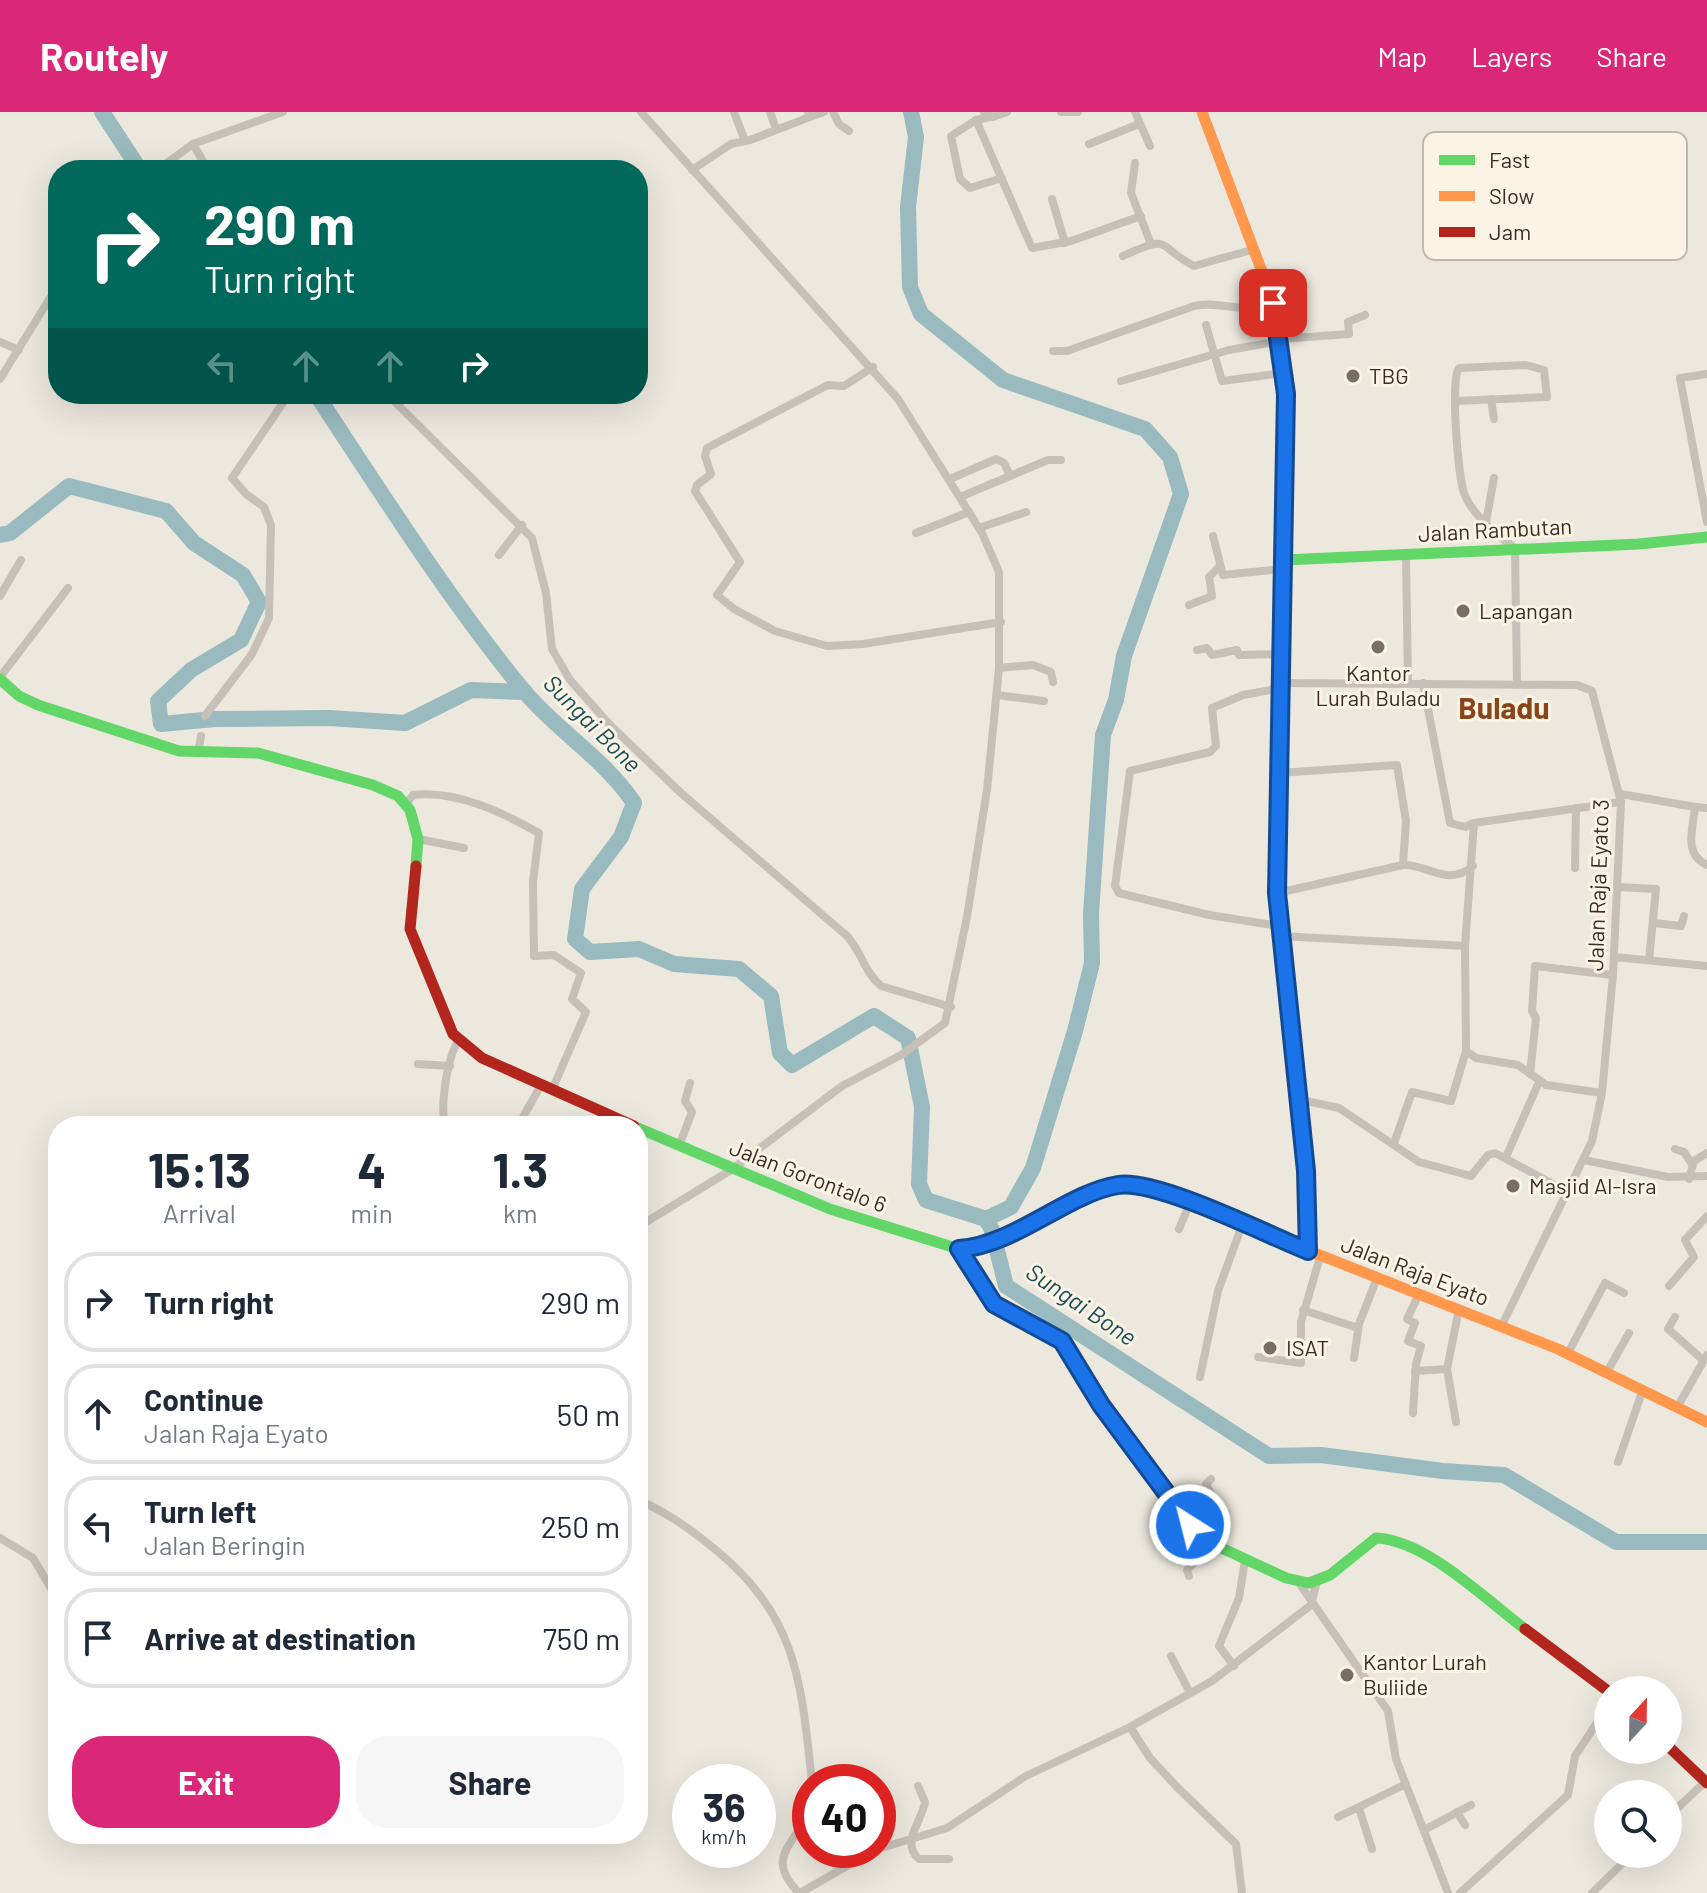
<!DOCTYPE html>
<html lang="en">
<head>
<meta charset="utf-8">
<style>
  :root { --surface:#fff; --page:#f6f6f7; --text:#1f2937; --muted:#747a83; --line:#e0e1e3; --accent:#db2777 }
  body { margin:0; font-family:Barlow,sans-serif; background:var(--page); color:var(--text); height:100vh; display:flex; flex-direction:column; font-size:30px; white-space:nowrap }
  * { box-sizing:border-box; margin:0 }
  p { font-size:26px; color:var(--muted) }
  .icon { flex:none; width:44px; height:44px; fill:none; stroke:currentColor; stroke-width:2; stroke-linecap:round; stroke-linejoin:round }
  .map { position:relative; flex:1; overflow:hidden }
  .drawer { position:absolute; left:48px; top:1004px; width:600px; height:728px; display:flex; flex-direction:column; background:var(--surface); border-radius:32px; box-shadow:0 8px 32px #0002 }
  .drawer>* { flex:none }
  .hud { position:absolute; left:48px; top:48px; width:600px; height:244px; border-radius:32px; box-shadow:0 8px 32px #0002; background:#00695c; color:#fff; overflow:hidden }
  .needle { width:52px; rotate:22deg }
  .buttons { position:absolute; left:1594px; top:1564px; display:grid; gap:16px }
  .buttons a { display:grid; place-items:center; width:88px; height:88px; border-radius:50%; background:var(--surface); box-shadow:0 8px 32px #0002; font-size:40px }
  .speed { position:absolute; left:672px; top:1652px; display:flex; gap:16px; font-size:40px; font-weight:700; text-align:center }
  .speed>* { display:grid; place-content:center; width:104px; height:104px; border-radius:50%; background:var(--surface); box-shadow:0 8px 32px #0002; line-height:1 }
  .speed small { font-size:20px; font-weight:400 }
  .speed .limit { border:12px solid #d22; background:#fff; color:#111 }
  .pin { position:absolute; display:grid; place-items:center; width:68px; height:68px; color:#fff; margin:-34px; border-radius:16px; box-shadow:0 4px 12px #0006 }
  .me { position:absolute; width:88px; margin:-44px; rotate:324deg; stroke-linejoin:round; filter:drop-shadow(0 0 6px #0008) }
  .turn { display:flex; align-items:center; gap:28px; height:168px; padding:0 24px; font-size:36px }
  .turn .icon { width:104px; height:104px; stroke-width:2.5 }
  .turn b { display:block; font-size:56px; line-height:68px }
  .lanes { display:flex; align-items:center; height:76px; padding:0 24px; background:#0003; justify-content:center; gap:40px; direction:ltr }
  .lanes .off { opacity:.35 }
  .eta { display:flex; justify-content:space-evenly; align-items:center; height:136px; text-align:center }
  .eta b { font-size:48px; font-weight:700; line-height:56px }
  .primary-button { display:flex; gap:16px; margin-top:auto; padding:16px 24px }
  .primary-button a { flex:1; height:92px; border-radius:32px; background:var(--accent); color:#fff; font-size:32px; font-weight:700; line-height:92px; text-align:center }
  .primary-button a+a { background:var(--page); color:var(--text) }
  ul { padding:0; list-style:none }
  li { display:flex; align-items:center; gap:24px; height:100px; margin:0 16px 12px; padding:0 8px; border:4px solid var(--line); border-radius:32px }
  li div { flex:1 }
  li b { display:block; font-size:30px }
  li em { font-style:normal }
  header { display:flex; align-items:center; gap:48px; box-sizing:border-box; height:112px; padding:0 40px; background:var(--accent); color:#fff }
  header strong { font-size:38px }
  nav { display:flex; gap:44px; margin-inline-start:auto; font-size:28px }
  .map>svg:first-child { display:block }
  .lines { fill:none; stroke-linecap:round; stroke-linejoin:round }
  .river { stroke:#99babf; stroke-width:16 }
  .street { stroke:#c6c0b8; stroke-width:8 }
  .fast { stroke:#63d668; stroke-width:11 }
  .slow { stroke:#ff974d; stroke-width:11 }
  .jam { stroke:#b3261e; stroke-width:11 }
  .route-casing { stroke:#114b97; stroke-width:20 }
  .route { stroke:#1a73e8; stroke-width:14 }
  .poi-dot { fill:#776e66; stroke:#fbf4e5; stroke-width:3 }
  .labels { text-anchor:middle; stroke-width:6; stroke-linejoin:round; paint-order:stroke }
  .poi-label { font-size:22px; fill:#372d26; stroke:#fbf4e5; text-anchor:start }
  .street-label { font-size:22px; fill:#372d26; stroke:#fbf4e5 }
  .water-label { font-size:24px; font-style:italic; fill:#184e5b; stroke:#fbf4e5 }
  .district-label { font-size:30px; font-weight:bold; fill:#8b4419; stroke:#fbf4e5 }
  .key { fill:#fbf4e5; stroke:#c0b8ac; stroke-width:2 }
  .key-label { font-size:22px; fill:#372d26 }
</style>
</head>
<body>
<header>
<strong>Routely</strong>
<nav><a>Map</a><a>Layers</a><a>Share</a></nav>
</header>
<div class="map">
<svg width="1707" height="1781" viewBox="0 0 1707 1781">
  <rect width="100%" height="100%" fill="#ede8de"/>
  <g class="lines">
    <g class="river">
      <path d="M102,0L140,58"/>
      <path d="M911,0L916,25L908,95L910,175L921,202L1003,268L1145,317L1170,345L1181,382L1124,544L1116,588L1103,623L1091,802L1092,851L1075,919L1033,1056L1011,1095L986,1107"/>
      <path d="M316,282C382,382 447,485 523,578C557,619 604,646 634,691L621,725L582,777L575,827L590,840L639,837L674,852L739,857L771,884L780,941L792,953L874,904L908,926L922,995L919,1072L926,1088L986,1107L992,1118L1006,1174L1269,1344L1321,1343L1443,1359L1504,1363L1616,1430H1707"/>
      <path d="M0,423L10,421L69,374L166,399L194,431L243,463L259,490L241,528L191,558L158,589L161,612L215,607L329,606L405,611L471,578L525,580"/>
    </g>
    <g class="street">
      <path d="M734,0L745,29"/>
      <path d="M770,0L776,17"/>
      <path d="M833,0L839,12L849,19"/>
      <path d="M984,0L993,5L1007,0"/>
      <path d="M1061,0H1078"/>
      <path d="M1135,0L1150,34"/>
      <path d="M810,5L824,0"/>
      <path d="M990,5L976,8L1032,136L1071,129L1141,104"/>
      <path d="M976,8L951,24L960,67L970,76L1002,66"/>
      <path d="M193,32L208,58"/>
      <path d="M1089,32L1139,12"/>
      <path d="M1135,51L1131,81L1151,132"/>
      <path d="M157,58L193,32L283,0"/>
      <path d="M692,58L731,32L750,28L810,5L808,0"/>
      <path d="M1052,87L1065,131"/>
      <path d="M1123,144C1174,121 1155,134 1194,154L1255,137"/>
      <path d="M1206,213L1222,269L1284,261"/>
      <path d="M1280,227L1349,222L1348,210L1365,203"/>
      <path d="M0,230L19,238"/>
      <path d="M1053,239H1067L1194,194C1222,188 1247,204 1273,191"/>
      <path d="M873,255L844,274L828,273L707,336L705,344L711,362L697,373L695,379L740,450L717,483L734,497L775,519L827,534L863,532L1001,510"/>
      <path d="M1707,262L1680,266L1707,410"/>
      <path d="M0,267L58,173"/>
      <path d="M1121,269L1229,238L1281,229"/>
      <path d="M387,282L532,426L546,481L552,537L570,568L610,613L681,681L847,824C861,839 865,861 881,874L951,895"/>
      <path d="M1491,287L1494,307"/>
      <path d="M1456,289L1547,285L1544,258L1526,253L1459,256C1450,268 1458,363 1464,381C1472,403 1497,423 1515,436L1517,572"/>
      <path d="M950,367L996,347L1004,351L1010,363"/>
      <path d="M960,385L1048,348H1061"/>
      <path d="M1486,410L1494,366"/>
      <path d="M979,416L1026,400"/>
      <path d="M916,421L969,400"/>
      <path d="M1213,424L1223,463L1283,457"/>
      <path d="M499,443L522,413"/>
      <path d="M1406,443L1408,571"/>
      <path d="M0,484L21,448"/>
      <path d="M1189,493L1212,484L1209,465L1220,454"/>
      <path d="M1197,538L1207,536L1212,543L1237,538L1239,543L1281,542"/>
      <path d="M999,556L1033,553L1051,560L1053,570"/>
      <path d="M0,565L68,476"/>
      <path d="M1283,571L1577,573L1592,579L1621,690L1613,863L1602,981L1592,1029L1502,1213"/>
      <path d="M1423,571L1450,711L1465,715L1474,711"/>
      <path d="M997,583L1044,589"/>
      <path d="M205,604L252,542L269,506L271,413L264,395L246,382L232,366L289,282"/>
      <path d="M198,641L201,624"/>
      <path d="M1278,661L1397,653L1406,709L1403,753C1429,752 1447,776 1473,754"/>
      <path d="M1621,682L1695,695C1693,717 1683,742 1707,753"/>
      <path d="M406,692L413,683C456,678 502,700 539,721L533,770L534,844L554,843L581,861L572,887L586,900L552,978"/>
      <path d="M1695,695L1707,696"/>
      <path d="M418,727L464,736"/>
      <path d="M1575,756L1576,696"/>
      <path d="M1618,775L1656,777L1649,848"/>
      <path d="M1277,781L1403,753"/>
      <path d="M1654,811L1681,814L1684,804"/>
      <path d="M1279,814L1209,803L1119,781L1115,774L1130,659L1210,640L1216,634L1212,596L1243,583L1282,576"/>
      <path d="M1280,824L1465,834"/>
      <path d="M1614,845L1707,854"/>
      <path d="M418,952L450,954"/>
      <path d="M1530,962L1536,906L1532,899L1535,854L1613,863"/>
      <path d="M1602,981L1546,973L1518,953L1476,946L1466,939L1465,834L1474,711L1621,690"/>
      <path d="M1297,987L1339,996L1419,1050L1471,1064L1488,1043L1495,1041L1568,1080"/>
      <path d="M445,1014C440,994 447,945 459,928"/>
      <path d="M518,1014L541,973"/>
      <path d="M1394,1031L1412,980L1451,989L1466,939"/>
      <path d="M679,1034L692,1000L685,989L690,971"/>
      <path d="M1675,1037L1684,1040L1692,1052"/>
      <path d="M1506,1045L1539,970"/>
      <path d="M1584,1048L1668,1065L1707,1064"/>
      <path d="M1689,1067L1694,1049L1707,1041"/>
      <path d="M638,1115L731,1058L842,974L901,943L945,911L967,805L987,678L999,556V460L982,421L898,287L641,0"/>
      <path d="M1179,1117L1190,1091"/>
      <path d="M1669,1174L1694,1145L1685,1128L1707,1104"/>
      <path d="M1303,1198L1358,1216"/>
      <path d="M1675,1205L1668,1217L1703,1248"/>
      <path d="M1568,1241L1605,1171L1624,1181"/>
      <path d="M1258,1245L1301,1251V1210L1320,1145"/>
      <path d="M1354,1246L1359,1212L1377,1166"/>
      <path d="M1415,1259L1447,1257"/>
      <path d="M1607,1260L1629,1221"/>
      <path d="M1200,1265L1218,1179L1242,1113"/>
      <path d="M1678,1294L1707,1243"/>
      <path d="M1413,1301L1416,1252L1421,1234L1408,1229L1415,1211L1407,1207L1419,1182"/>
      <path d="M1456,1310L1447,1257L1459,1197"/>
      <path d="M1618,1350L1643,1277"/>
      <path d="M638,1388C667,1400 692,1418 716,1438C798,1506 801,1570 812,1670"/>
      <path d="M1190,1413L1215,1390L1206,1372L1211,1367"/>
      <path d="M0,1426L33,1446L58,1488"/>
      <path d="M1189,1464L1187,1458L1213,1432"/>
      <path d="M1299,1471L1388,1599L1396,1647L1448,1781"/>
      <path d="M1171,1544L1190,1581"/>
      <path d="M1234,1554L1219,1534L1239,1486L1245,1448"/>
      <path d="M1130,1615L1150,1646L1177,1675L1236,1732L1242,1781"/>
      <path d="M918,1674L925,1690C922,1709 900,1731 919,1747H949"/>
      <path d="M1359,1696L1372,1737"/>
      <path d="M1457,1700L1465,1713"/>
      <path d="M1338,1705L1406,1672"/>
      <path d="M1668,1705L1705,1670"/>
      <path d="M1424,1718L1471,1693"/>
      <path d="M878,1737L947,1716L1026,1664L1130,1615L1212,1569L1311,1493L1317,1469"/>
      <path d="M799,1781C764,1746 794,1733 810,1699"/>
      <path d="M800,1781L875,1738"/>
      <path d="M1460,1781L1568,1683L1575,1644L1608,1594"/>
      <path d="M1592,1781L1632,1742"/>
    </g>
    <g class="fast">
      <path d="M1286,388L1280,514L1283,571L1277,781L1286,863"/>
      <path d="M1284,448L1639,432L1707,425"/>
      <path d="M0,567L19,584L38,593L179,639L258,641L373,673L398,684L410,698L418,727L416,754"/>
      <path d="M638,1016L830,1097L959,1137L1016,1120L1115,1073L1150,1076L1259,1119"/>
      <path d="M959,1137L994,1192L1062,1229L1101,1293L1178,1400L1213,1432L1286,1466L1309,1471L1330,1463L1376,1426C1426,1428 1485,1487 1525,1517"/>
    </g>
    <g class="slow">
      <path d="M1202,0L1267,173L1283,242L1286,388"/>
      <path d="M1286,863L1306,1059L1308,1139"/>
      <path d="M1259,1119L1558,1237L1707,1310"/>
    </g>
    <g class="jam">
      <path d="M416,754L410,817L453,922L482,946L634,1014"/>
      <path d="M1525,1517L1608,1579"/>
      <path d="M1668,1634L1707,1671"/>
    </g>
  </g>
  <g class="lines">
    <defs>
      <path id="route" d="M1190,1413L1101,1293L1062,1229L994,1192L959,1137C1015,1133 1068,1081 1118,1073C1157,1067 1266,1122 1308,1139L1306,1059L1277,781L1286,282L1273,191"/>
    </defs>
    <use href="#route" class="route-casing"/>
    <use href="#route" class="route"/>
  </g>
  <g class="poi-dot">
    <circle cx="1353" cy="264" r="8"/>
    <circle cx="1463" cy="499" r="8"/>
    <circle cx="1378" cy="535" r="8"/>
    <circle cx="1513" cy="1074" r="8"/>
    <circle cx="1270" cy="1236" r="8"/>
    <circle cx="1347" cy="1563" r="8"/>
  </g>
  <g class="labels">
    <g class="poi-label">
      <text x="1369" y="272">TBG</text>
      <text x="1479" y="507">Lapangan</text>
      <text x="1378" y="569" text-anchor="middle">Kantor<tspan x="1378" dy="25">Lurah Buladu</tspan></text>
      <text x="1529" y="1082">Masjid Al-Isra</text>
      <text x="1286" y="1244">ISAT</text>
      <text x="1363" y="1558">Kantor Lurah<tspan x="1363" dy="25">Buliide</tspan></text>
    </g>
    <g class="street-label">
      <text transform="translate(1495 418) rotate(-3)" y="8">Jalan Rambutan</text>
      <text transform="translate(1598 773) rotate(-88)" y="8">Jalan Raja Eyato 3</text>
      <text transform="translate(808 1064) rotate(21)" y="8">Jalan Gorontalo 6</text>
      <text transform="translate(1415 1159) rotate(21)" y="8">Jalan Raja Eyato</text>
    </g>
    <g class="water-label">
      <text transform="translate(592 612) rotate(45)" y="8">Sungai Bone</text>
      <text transform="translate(1081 1193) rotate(34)" y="8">Sungai Bone</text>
    </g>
    <g class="district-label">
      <text x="1504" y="607">Buladu</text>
    </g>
  </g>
  <rect x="1423" y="20" width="264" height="128" rx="12" class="key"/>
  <rect x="1439" y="43" width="36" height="10" fill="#63d668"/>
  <rect x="1439" y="79" width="36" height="10" fill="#ff974d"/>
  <rect x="1439" y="115" width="36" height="10" fill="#b3261e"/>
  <g class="key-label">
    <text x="1489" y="56">Fast</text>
    <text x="1489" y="92">Slow</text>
    <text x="1489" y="128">Jam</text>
  </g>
</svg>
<div class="buttons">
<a><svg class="needle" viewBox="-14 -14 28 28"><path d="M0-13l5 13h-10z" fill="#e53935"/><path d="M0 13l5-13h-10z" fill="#747a83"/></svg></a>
<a><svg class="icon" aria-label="search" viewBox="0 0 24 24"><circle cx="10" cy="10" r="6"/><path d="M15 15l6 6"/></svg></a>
</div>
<div class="speed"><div>36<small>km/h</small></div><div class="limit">40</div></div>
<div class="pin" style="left:1273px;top:191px;background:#d93025"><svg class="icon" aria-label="arrive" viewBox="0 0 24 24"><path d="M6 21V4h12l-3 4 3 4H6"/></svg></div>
<svg class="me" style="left:1190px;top:1413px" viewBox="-20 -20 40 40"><circle r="17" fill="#1a73e8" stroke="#fff" stroke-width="3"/><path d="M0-11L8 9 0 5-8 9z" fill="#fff"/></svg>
<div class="hud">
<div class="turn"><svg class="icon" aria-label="right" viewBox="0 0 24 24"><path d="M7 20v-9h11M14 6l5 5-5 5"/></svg><div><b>290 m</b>Turn right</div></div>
<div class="lanes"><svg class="icon off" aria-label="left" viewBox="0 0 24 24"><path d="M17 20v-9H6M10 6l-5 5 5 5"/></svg><svg class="icon off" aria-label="ahead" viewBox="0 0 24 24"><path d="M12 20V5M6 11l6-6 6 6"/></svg><svg class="icon off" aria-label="ahead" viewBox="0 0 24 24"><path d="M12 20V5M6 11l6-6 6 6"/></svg><svg class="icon" aria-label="right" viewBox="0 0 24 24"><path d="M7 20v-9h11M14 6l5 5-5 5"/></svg></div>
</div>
<section class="drawer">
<div class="eta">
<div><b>15:13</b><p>Arrival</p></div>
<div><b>4</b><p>min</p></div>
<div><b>1.3</b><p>km</p></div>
</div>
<ul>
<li><svg class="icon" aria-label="right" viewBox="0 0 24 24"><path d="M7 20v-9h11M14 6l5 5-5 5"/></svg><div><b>Turn right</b></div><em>290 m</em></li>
<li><svg class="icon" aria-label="ahead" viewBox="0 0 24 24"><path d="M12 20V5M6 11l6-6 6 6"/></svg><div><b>Continue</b><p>Jalan Raja Eyato</p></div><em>50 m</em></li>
<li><svg class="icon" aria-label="left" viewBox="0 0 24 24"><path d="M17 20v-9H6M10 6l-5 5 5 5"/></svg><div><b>Turn left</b><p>Jalan Beringin</p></div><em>250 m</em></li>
<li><svg class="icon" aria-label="arrive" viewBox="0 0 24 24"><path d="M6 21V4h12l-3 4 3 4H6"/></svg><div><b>Arrive at destination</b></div><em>750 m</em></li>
</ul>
<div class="primary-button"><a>Exit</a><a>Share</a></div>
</section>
</div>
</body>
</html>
